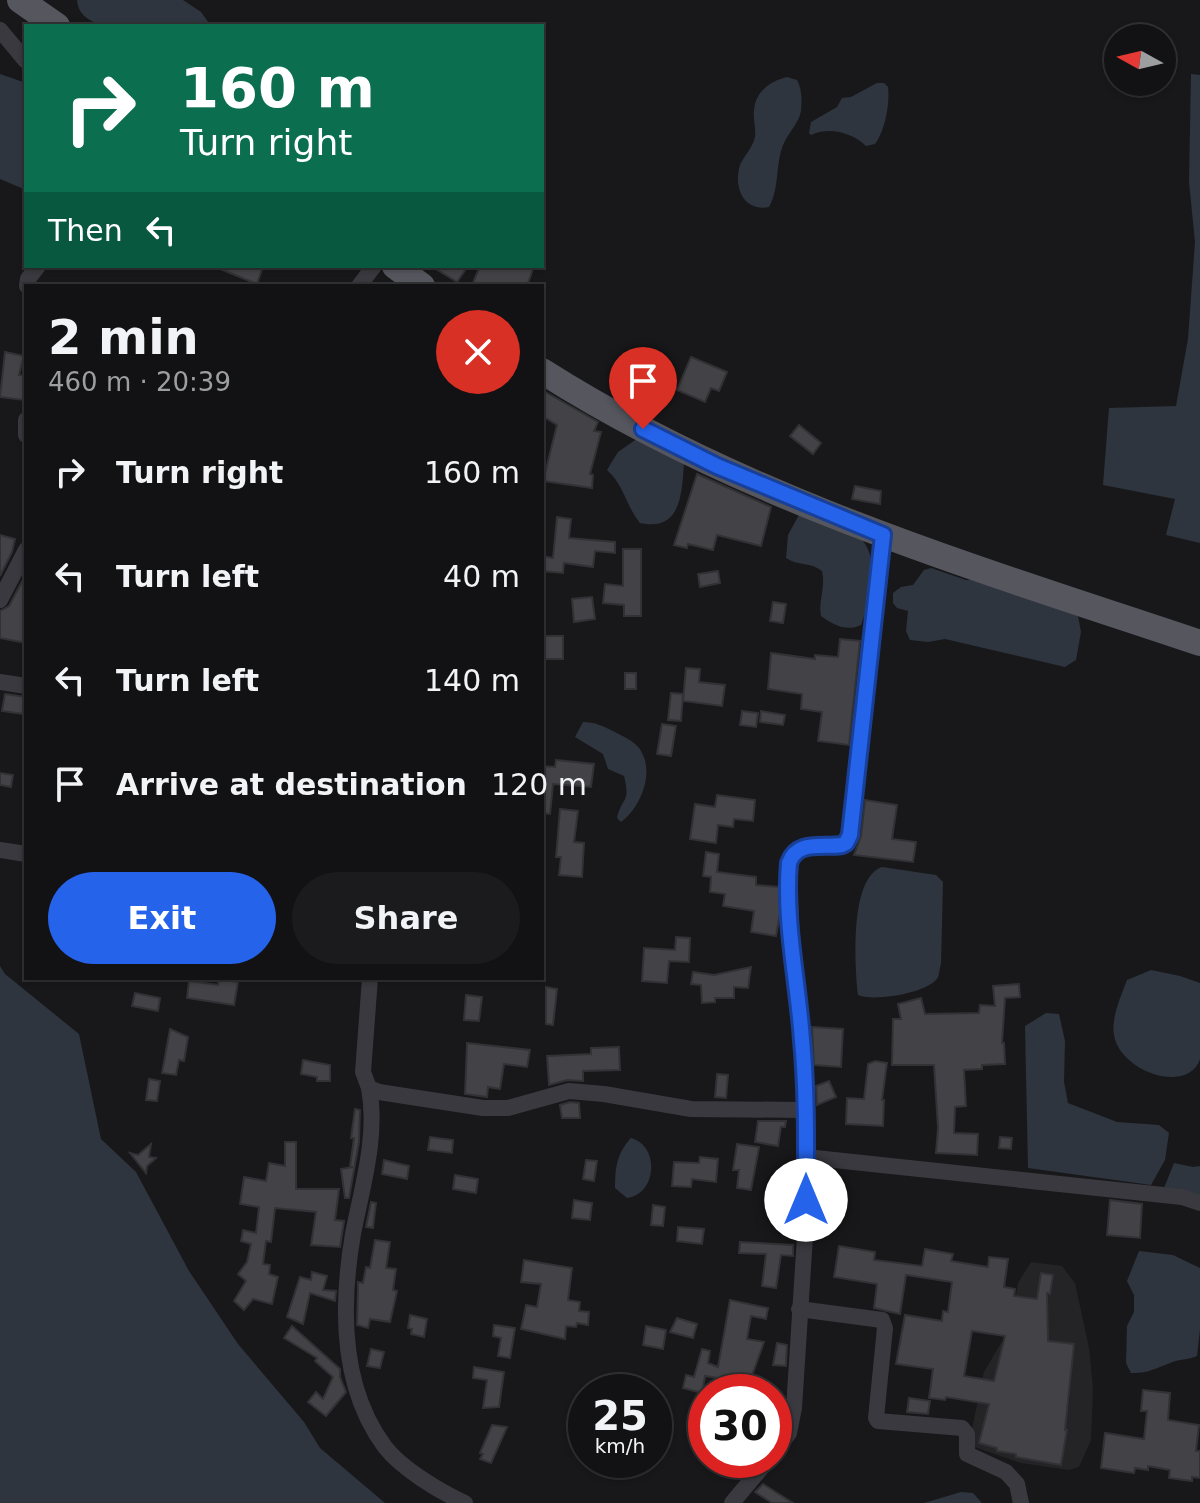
<!DOCTYPE html>
<html lang="en">
<head>
<meta charset="utf-8">
<style>
  :root { --surface:#121214; --page:#1b1b1d; --text:#f1f3f6; --muted:#9c9ea0; --line:#313234; --accent:#2563eb }
  body { margin:0; font-family:"DejaVu Sans",sans-serif; background:var(--page); color:var(--text); height:100vh; display:flex; flex-direction:column; font-size:30px; white-space:nowrap }
  * { box-sizing:border-box; margin:0 }
  p { font-size:26px; color:var(--muted) }
  .icon { flex:none; width:44px; height:44px; fill:none; stroke:currentColor; stroke-width:2; stroke-linecap:round; stroke-linejoin:round }
  .map { position:relative; flex:1; overflow:hidden }
  .drawer { position:absolute; left:24px; top:284px; width:520px; height:696px; display:flex; flex-direction:column; background:var(--surface); border-radius:0px; box-shadow:0 2px 6px #0004,0 0 0 2px var(--line) }
  .drawer>* { flex:none }
  .top-card { position:absolute; left:24px; top:24px; width:520px; height:244px; border-radius:0px; box-shadow:0 2px 6px #0004,0 0 0 2px var(--line); background:#0b6e4f; color:#fff; overflow:hidden }
  .needle { width:52px; rotate:278deg }
  .controls { position:absolute; left:1104px; top:24px; display:grid; gap:16px }
  .controls a { display:grid; place-items:center; width:72px; height:72px; border-radius:50%; background:var(--surface); box-shadow:0 2px 6px #0004,0 0 0 2px var(--line); font-size:40px }
  .speed { position:absolute; left:568px; top:1374px; display:flex; gap:16px; font-size:40px; font-weight:700; text-align:center }
  .speed>* { display:grid; place-content:center; width:104px; height:104px; border-radius:50%; background:var(--surface); box-shadow:0 2px 6px #0004,0 0 0 2px var(--line); line-height:1 }
  .speed small { font-size:20px; font-weight:400 }
  .speed .limit { border:12px solid #d22; background:#fff; color:#111 }
  .pin { position:absolute; display:grid; place-items:center; width:68px; height:68px; color:#fff; margin:-82px -34px; border-radius:50% 50% 50% 0; rotate:-45deg; box-shadow:0 0 8px #0007 }
  .pin .icon { rotate:45deg }
  .me { position:absolute; width:88px; margin:-44px; rotate:0deg; stroke-linejoin:round; filter:drop-shadow(0 0 6px #0008) }
  .turn { display:flex; align-items:center; gap:28px; height:168px; padding:0 24px; font-size:36px }
  .turn .icon { width:104px; height:104px; stroke-width:2.5 }
  .turn b { display:block; font-size:56px; line-height:68px }
  .then { display:flex; align-items:center; height:76px; padding:0 24px; background:#0003; gap:16px; font-size:30px }
  .round { display:grid; place-items:center; flex:none; width:84px; height:84px; border-radius:42px; background:var(--page) }
  .overview { display:flex; align-items:center; justify-content:space-between; height:136px; padding:0 24px }
  h1 { font-size:48px; font-weight:600; line-height:60px }
  .cta { display:flex; gap:16px; margin-top:auto; padding:16px 24px }
  .cta a { flex:1; height:92px; border-radius:48px; background:var(--accent); color:#fff; font-size:32px; font-weight:600; line-height:92px; text-align:center }
  .cta a+a { background:var(--page); color:var(--text) }
  ul { padding:0; list-style:none }
  li { display:flex; align-items:center; gap:24px; height:104px; padding:0 24px }
  li div { flex:1 }
  li b { display:block; font-size:30px }
  li em { font-style:normal }
  .map>svg:first-child { display:block }
  .built { fill:#242427; fill-rule:evenodd }
  .water { fill:#2e353e }
  .building { fill:#424247; stroke:#323236; stroke-width:2; fill-rule:evenodd }
  .lines { fill:none; stroke-linecap:round; stroke-linejoin:round }
  .street { stroke:#39393f; stroke-width:16 }
  .primary { stroke:#55565e; stroke-width:26 }
  .route-casing { stroke:#184099; stroke-width:20 }
  .route { stroke:#2563eb; stroke-width:14 }
</style>
</head>
<body>
<div class="map">
<svg width="1200" height="1503" viewBox="0 0 1200 1503">
  <rect width="100%" height="100%" fill="#18181a"/>
  <path class="built" d="M1031,1262L1062,1266L1075,1283L1089,1348L1093,1388L1091,1440L1079,1467L1069,1470L1021,1463L975,1447L971,1433L984,1372L1001,1343L1009,1339L1018,1283ZM1019,1297L1025,1298V1333L1014,1331ZM1046,1298L1048,1333L1032,1334L1030,1300ZM1013,1336L1027,1338L1017,1417L1003,1415ZM1031,1340L1048,1341L1044,1386L1027,1384ZM1058,1342L1074,1344L1072,1366H1064L1066,1379L1070,1380L1069,1390L1052,1389ZM1002,1352L1008,1354L994,1447L979,1443ZM1027,1388L1047,1391L1043,1421L1023,1418ZM1051,1391L1070,1394L1066,1425L1047,1422ZM1002,1419L1018,1422L1013,1453L997,1450ZM1022,1423L1042,1426L1036,1460L1016,1456ZM1047,1427L1067,1431L1061,1464L1041,1461Z"/>
  <g class="water">
    <path d="M77,0H183L201,12L211,26L98,24C86,19 78,13 77,0Z"/>
    <path d="M0,74L26,83V190L0,179Z"/>
    <path d="M1191,74L1200,75V543L1166,535L1175,499L1103,485L1109,408L1176,406L1188,339L1195,242L1189,182Z"/>
    <path d="M787,77L797,80C802,89 802,100 801,111C799,122 791,130 786,139C774,160 781,186 769,207C744,212 733,188 740,165C744,156 753,147 755,137C756,128 753,119 754,111C755,92 770,81 787,77Z"/>
    <path d="M877,83H884L888,87C890,104 885,131 875,144L866,146C853,133 829,126 811,135L809,133L811,122L837,107L842,98L851,97Z"/>
    <path d="M638,438L684,462C682,494 681,532 640,523C626,506 624,485 607,470L618,452Z"/>
    <path d="M800,513C817,520 843,525 858,536C882,555 870,601 861,625C847,632 833,625 821,616C818,601 826,587 822,571C811,562 798,566 786,558L788,535Z"/>
    <path d="M931,568L966,580H979L1078,616L1081,632L1076,660L1065,667L945,639L928,642L910,640L906,631L908,611L897,608L893,603V593L901,587L913,585L924,570Z"/>
    <path d="M583,722C595,722 603,726 613,731C622,736 633,740 639,748C656,771 641,807 621,822L617,818C622,796 631,804 624,776L608,769L603,754L575,737Z"/>
    <path d="M882,867L936,875L943,882L941,964C940,966 939,975 938,977C930,993 873,1002 858,995C855,966 849,878 882,867Z"/>
    <path d="M0,966L5,974L79,1034L101,1139L136,1172L189,1271L238,1344L304,1422L320,1448L385,1503H0Z"/>
    <path d="M1151,970L1180,976L1200,983V1059C1188,1095 1120,1072 1114,1035C1111,1018 1121,996 1127,980Z"/>
    <path d="M1046,1013L1059,1014L1065,1041L1064,1082L1068,1103L1117,1122L1159,1125L1169,1133L1165,1160L1151,1185L1028,1168L1025,1026Z"/>
    <path d="M631,1138C660,1146 657,1194 627,1198L615,1188C615,1167 617,1153 631,1138Z"/>
    <path d="M1174,1163L1193,1167L1200,1166V1198L1164,1188Z"/>
    <path d="M1139,1251L1173,1255L1200,1268V1329L1197,1356C1188,1360 1179,1359 1170,1363C1157,1368 1146,1374 1131,1373L1126,1363L1127,1326L1134,1312V1295L1127,1281Z"/>
    <path d="M961,1492L973,1493L982,1503H924Z"/>
  </g>
  <g class="building">
    <path d="M213,266H263L257,284Z"/>
    <path d="M431,266H468L457,282Z"/>
    <path d="M480,266H534L527,286H478L473,283Z"/>
    <path d="M5,352L24,356L19,375L26,376L24,400L0,397Z"/>
    <path d="M691,357L727,372L719,391L711,388L705,402L677,390Z"/>
    <path d="M542,390L598,422L594,431L601,432L590,474L593,475L592,488L543,481L557,425L542,416Z"/>
    <path d="M799,425L821,443L813,454L790,436Z"/>
    <path d="M697,474L771,507L761,546L717,535L713,550L688,544L687,548L674,545Z"/>
    <path d="M855,486L881,491L880,504L852,499Z"/>
    <path d="M557,517L571,519L569,538L615,542V553L595,551L593,567L564,563L563,573L542,571V556L553,558Z"/>
    <path d="M0,535L15,539L12,552L0,576Z"/>
    <path d="M623,549H641V616H624V605L603,603L605,584L623,586Z"/>
    <path d="M718,571L720,583L700,587L698,574Z"/>
    <path d="M26,574V643L0,638V611L9,606Z"/>
    <path d="M592,597L595,619L574,622L572,599Z"/>
    <path d="M773,602L786,604L783,623L770,621Z"/>
    <rect x="542" y="636" width="21" height="23"/>
    <path d="M840,639L860,641L849,745L818,741L822,712L801,709L802,694L768,689L771,653L815,659V655L838,657Z"/>
    <path d="M686,668L700,669L699,682L725,685L722,706L683,701Z"/>
    <rect x="625" y="673" width="11" height="16"/>
    <path d="M671,693L683,694L681,721L668,720Z"/>
    <path d="M5,694L26,697L24,714L2,711Z"/>
    <path d="M742,711L758,713L756,727L740,725Z"/>
    <path d="M761,711L785,715L783,725L760,722Z"/>
    <path d="M662,724L676,726L671,756L657,754Z"/>
    <path d="M556,760L594,764L591,787L553,784L550,814L542,813V766L555,767Z"/>
    <path d="M0,773L13,775L11,787L0,785Z"/>
    <path d="M717,795L755,800L753,821L734,819L733,827L718,825L716,843L690,839L695,804L715,807Z"/>
    <path d="M865,800L897,805L892,839L916,842L913,862L854,855L861,836Z"/>
    <path d="M560,809L578,811L574,842L584,843L582,877L559,875L561,857H556Z"/>
    <path d="M706,852L719,854L717,872L756,877V885L779,887L780,914L776,936L751,932L754,911L723,906L725,894L710,892L711,877L703,876Z"/>
    <path d="M676,937L690,938L689,962L669,961L667,983L642,981L644,948L675,950Z"/>
    <path d="M751,967L748,988L734,987V998H715V1002L702,1003L701,985L691,984L693,972L714,975Z"/>
    <path d="M219,979L238,982L234,1005L187,998L189,981L218,985Z"/>
    <path d="M1019,984L1020,997L1005,998L1002,1043H1004L1005,1064L982,1065V1069L964,1070L966,1106L955,1107L954,1133L978,1134L977,1155L936,1153L938,1128L934,1065H892L893,1019H901L898,1004L921,998L925,1014L979,1013L980,1005L995,1006L993,986Z"/>
    <path d="M546,987L557,989L553,1025L546,1024Z"/>
    <path d="M135,993L160,998L158,1011L132,1006Z"/>
    <path d="M466,995L482,997L479,1021L464,1020Z"/>
    <path d="M812,1027L843,1029L841,1067L814,1065Z"/>
    <path d="M170,1029L188,1037L184,1061L179,1060L176,1075L162,1073Z"/>
    <path d="M467,1043L530,1050L527,1067L504,1064L500,1089L488,1087L487,1097L465,1094Z"/>
    <path d="M619,1047L620,1070L583,1071V1081L567,1080L549,1085L547,1056L591,1054V1048Z"/>
    <path d="M303,1060L330,1065V1081H317V1077L301,1074Z"/>
    <path d="M875,1061L887,1063L882,1100H884L883,1126L846,1124L847,1098L864,1099L868,1064Z"/>
    <path d="M717,1074L728,1075L726,1098L715,1097Z"/>
    <path d="M149,1079L160,1081L157,1101L146,1100Z"/>
    <path d="M829,1081L836,1097L817,1105L816,1086Z"/>
    <path d="M570,1102L579,1103L580,1118H562L560,1105Z"/>
    <path d="M355,1109L360,1110L359,1142L349,1198H345L341,1169L353,1167H350L354,1138H351Z"/>
    <path d="M758,1121H786L785,1127H781L778,1146L755,1142Z"/>
    <path d="M430,1137L453,1140L452,1153L428,1150Z"/>
    <path d="M1000,1137L1012,1138L1011,1149L999,1148Z"/>
    <path d="M285,1142H296V1189H339L335,1220L344,1221L340,1247L311,1245L316,1212L275,1208L271,1242L266,1241L263,1264L270,1265L269,1274L278,1277L272,1304L253,1299L244,1310L234,1301L246,1281L238,1274L247,1262L251,1244L241,1241L243,1230L256,1233L259,1207L240,1204L244,1177L266,1181L269,1163L285,1166Z"/>
    <path d="M151,1144L149,1157L156,1158L147,1166L146,1173L130,1153L138,1155Z"/>
    <path d="M737,1144L759,1147L751,1190L737,1188L739,1170H733Z"/>
    <path d="M700,1157L718,1159L716,1182L692,1179L691,1187L672,1186L674,1162L699,1163Z"/>
    <path d="M384,1160L409,1166L407,1179L382,1174Z"/>
    <path d="M586,1160L597,1161L594,1181L583,1179Z"/>
    <path d="M455,1175L478,1179L476,1193L453,1189Z"/>
    <path d="M574,1200L592,1203L590,1220L572,1218Z"/>
    <path d="M1110,1200L1142,1204L1140,1238L1107,1235Z"/>
    <path d="M371,1202L376,1203L373,1228L366,1227Z"/>
    <path d="M653,1205L665,1207L663,1226L651,1225Z"/>
    <path d="M678,1227L704,1229L702,1244L677,1241Z"/>
    <path d="M375,1240L390,1242L386,1268L396,1269L393,1290L397,1291L390,1322L370,1319L368,1328L357,1325L358,1289V1282L363,1283L366,1267L370,1268Z"/>
    <path d="M740,1242L793,1245V1256L781,1255L776,1288L762,1286L766,1254L739,1253Z"/>
    <path d="M839,1246L875,1252L874,1260L922,1266L925,1249L953,1254L951,1261L988,1267L989,1257L1008,1259L1004,1287L1015,1289L1014,1296L1037,1299L1041,1273L1053,1275L1050,1294L1047,1293L1048,1341L1074,1344L1065,1430H1067L1061,1465L1016,1457V1454L997,1451V1448L979,1443L989,1404L946,1397L945,1400L929,1398L933,1369L896,1364L905,1315L942,1321L943,1311L948,1312L952,1282L906,1275L900,1314L874,1308L877,1284L834,1277ZM972,1331L1005,1336L994,1381L964,1376Z"/>
    <path d="M524,1260L572,1268L568,1300L580,1302L579,1311L589,1312L588,1325L577,1323L576,1327L566,1326L565,1339L521,1329L526,1305L537,1307L541,1284L521,1282Z"/>
    <path d="M312,1272L327,1276L323,1290L336,1291L335,1301L310,1293L303,1324L287,1317L300,1277L311,1280Z"/>
    <path d="M730,1300L768,1308L766,1319L751,1316L747,1339L764,1342L746,1392H727L731,1380L705,1376L702,1393L683,1388L686,1375L694,1377L702,1349L710,1351L708,1363L718,1367Z"/>
    <path d="M410,1315L427,1319L424,1337L411,1334L412,1329L408,1328Z"/>
    <path d="M677,1318L697,1324L693,1338L670,1332Z"/>
    <path d="M494,1325L515,1328L510,1358L498,1356L501,1338L493,1336Z"/>
    <path d="M292,1326L340,1369V1377L346,1392L326,1416L308,1402L316,1392L323,1399L333,1377L315,1361L317,1358L284,1338Z"/>
    <path d="M646,1326L666,1330L663,1349L643,1345Z"/>
    <path d="M777,1343L787,1345L786,1366L773,1365Z"/>
    <path d="M371,1349L384,1352L380,1368L367,1366Z"/>
    <path d="M474,1367L504,1372L499,1407L483,1408L487,1380L473,1378Z"/>
    <path d="M1143,1390L1170,1393L1168,1420L1199,1425L1196,1451H1200V1478L1192,1477V1481L1169,1478L1170,1470L1148,1466V1470L1135,1468L1134,1473L1101,1468L1105,1433L1144,1439L1147,1411H1141Z"/>
    <path d="M909,1398L930,1401L928,1414L907,1412Z"/>
    <path d="M492,1425L507,1427L491,1463L480,1459L483,1454L480,1453Z"/>
    <path d="M763,1484L793,1503H772L755,1492Z"/>
  </g>
  <g class="lines">
    <g class="street">
      <path d="M0,30L26,61"/>
      <path d="M27,286L28,279L38,266"/>
      <path d="M359,286L374,266"/>
      <path d="M26,420V435"/>
      <path d="M0,600L26,550"/>
      <path d="M0,682L26,686"/>
      <path d="M0,850L26,854"/>
      <path d="M370,978L363,1072L369,1088L379,1092L483,1108H508L569,1091L604,1094L691,1109L806,1110"/>
      <path d="M369,1088C378,1136 362,1187 353,1234C341,1304 340,1387 385,1447C401,1468 440,1492 465,1503"/>
      <path d="M806,1157L1182,1197L1200,1203"/>
      <path d="M799,1309L882,1320L885,1328L876,1418L878,1421L962,1428L967,1434V1454L1006,1472L1017,1484L1021,1503"/>
      <path d="M774,1453L789,1433L794,1408L806,1221V1110L802,1039L792,946L789,863C797,840 821,848 842,845L846,843L850,835L883,535"/>
      <path d="M732,1503L768,1460"/>
    </g>
    <g class="primary">
      <path d="M20,0L57,26"/>
      <path d="M395,266L422,286"/>
      <path d="M542,371C743,499 976,568 1200,643"/>
    </g>
  </g>
  <g class="lines">
    <defs>
      <path id="route" d="M643,429L717,466L883,535L850,835L846,843L842,845C821,848 797,840 789,863C784,921 798,982 802,1040C807,1093 806,1146 806,1200"/>
    </defs>
    <use href="#route" class="route-casing"/>
    <use href="#route" class="route"/>
  </g>
</svg>
<div class="controls">
<a><svg class="needle" viewBox="-14 -14 28 28"><path d="M0-13l5 13h-10z" fill="#e53935"/><path d="M0 13l5-13h-10z" fill="#9c9ea0"/></svg></a>
</div>
<div class="speed"><div>25<small>km/h</small></div><div class="limit">30</div></div>
<div class="pin" style="left:643px;top:429px;background:#d93025"><svg class="icon" aria-label="arrive" viewBox="0 0 24 24"><path d="M6 21V4h12l-3 4 3 4H6"/></svg></div>
<svg class="me" style="left:806px;top:1200px" viewBox="-20 -20 40 40"><circle r="19" fill="#fff"/><path d="M0-13L10 11 0 6-10 11z" fill="#2563eb"/></svg>
<div class="top-card">
<div class="turn"><svg class="icon" aria-label="right" viewBox="0 0 24 24"><path d="M7 20v-9h11M14 6l5 5-5 5"/></svg><div><b>160 m</b>Turn right</div></div>
<div class="then">Then<svg class="icon" aria-label="left" viewBox="0 0 24 24"><path d="M17 20v-9H6M10 6l-5 5 5 5"/></svg></div>
</div>
<section class="drawer">
<div class="overview"><div><h1>2 min</h1><p>460 m · 20:39</p></div><a class="round" style="background:#d93025;color:#fff"><svg class="icon" aria-label="close" viewBox="0 0 24 24"><path d="M6 6l12 12M18 6L6 18"/></svg></a></div>
<ul>
<li><svg class="icon" aria-label="right" viewBox="0 0 24 24"><path d="M7 20v-9h11M14 6l5 5-5 5"/></svg><div><b>Turn right</b></div><em>160 m</em></li>
<li><svg class="icon" aria-label="left" viewBox="0 0 24 24"><path d="M17 20v-9H6M10 6l-5 5 5 5"/></svg><div><b>Turn left</b></div><em>40 m</em></li>
<li><svg class="icon" aria-label="left" viewBox="0 0 24 24"><path d="M17 20v-9H6M10 6l-5 5 5 5"/></svg><div><b>Turn left</b></div><em>140 m</em></li>
<li><svg class="icon" aria-label="arrive" viewBox="0 0 24 24"><path d="M6 21V4h12l-3 4 3 4H6"/></svg><div><b>Arrive at destination</b></div><em>120 m</em></li>
</ul>
<div class="cta"><a>Exit</a><a>Share</a></div>
</section>
</div>
</body>
</html>
